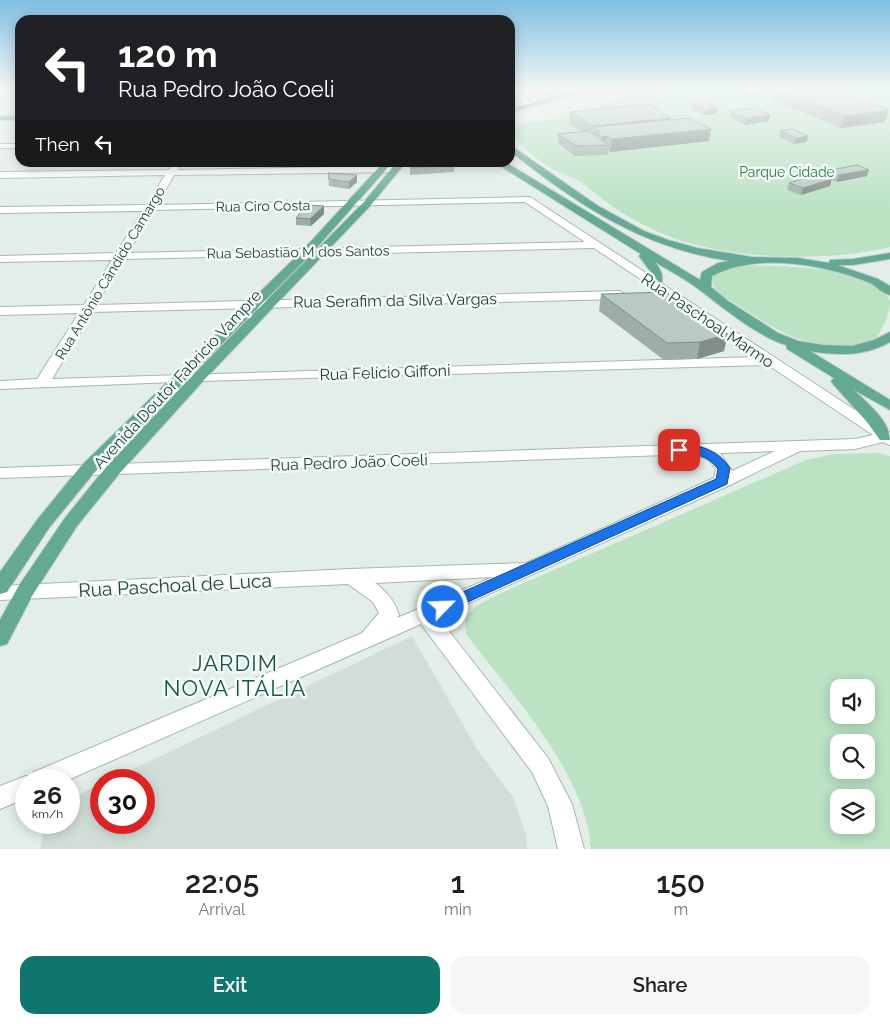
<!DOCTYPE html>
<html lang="en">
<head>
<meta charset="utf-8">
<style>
  :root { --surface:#fff; --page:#f6f6f6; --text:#222; --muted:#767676; --accent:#0f766e }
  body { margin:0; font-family:Raleway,sans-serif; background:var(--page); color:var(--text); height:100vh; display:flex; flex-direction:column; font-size:19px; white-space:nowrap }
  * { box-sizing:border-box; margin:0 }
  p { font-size:16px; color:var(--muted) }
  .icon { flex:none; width:28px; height:28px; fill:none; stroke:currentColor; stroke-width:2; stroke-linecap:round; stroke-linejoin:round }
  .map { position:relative; height:849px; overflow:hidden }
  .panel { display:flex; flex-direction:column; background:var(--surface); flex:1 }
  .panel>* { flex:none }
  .hud { position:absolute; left:15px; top:15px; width:500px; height:152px; border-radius:15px; box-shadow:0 2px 12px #0003; background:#202124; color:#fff; overflow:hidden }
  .buttons { position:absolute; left:830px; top:679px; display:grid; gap:10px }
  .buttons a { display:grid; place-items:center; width:45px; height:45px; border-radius:10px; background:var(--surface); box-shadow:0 2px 12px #0003; font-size:25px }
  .speed { position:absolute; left:15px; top:769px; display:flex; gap:10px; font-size:25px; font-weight:700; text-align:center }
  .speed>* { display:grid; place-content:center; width:65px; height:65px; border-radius:50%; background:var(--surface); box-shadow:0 2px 12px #0003; line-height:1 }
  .speed small { font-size:12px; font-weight:400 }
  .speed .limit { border:8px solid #d22; background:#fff; color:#111 }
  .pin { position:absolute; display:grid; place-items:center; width:42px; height:42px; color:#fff; margin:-21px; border-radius:10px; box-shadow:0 2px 8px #0006 }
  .me { position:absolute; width:55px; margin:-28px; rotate:66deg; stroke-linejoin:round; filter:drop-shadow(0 0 4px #0008) }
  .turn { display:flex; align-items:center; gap:18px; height:105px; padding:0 20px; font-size:22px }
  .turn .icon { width:65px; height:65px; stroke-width:2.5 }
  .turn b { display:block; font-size:35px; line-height:42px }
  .then { display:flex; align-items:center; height:48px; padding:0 20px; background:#0003; gap:10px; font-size:19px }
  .eta { display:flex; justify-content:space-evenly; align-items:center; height:85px; text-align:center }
  .eta b { font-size:30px; font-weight:600; line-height:35px }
  .cta { display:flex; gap:10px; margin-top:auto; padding:10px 20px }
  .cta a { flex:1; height:58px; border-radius:15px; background:var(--accent); color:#fff; font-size:20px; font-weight:600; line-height:58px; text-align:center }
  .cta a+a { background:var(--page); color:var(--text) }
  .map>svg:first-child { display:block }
  .built { fill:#d1ded8 }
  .green { fill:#bae2c3; fill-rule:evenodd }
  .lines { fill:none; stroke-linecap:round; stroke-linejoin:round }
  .minor-casing { stroke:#a5b7b0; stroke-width:2 }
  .major-casing { stroke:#c1cac7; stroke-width:2 }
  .minor { fill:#fff; fill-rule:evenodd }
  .major { fill:#63a994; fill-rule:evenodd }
  .wall { fill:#9eaea7 }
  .shaded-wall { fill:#818d88 }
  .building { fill:#b8cac2; stroke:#818d88 }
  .route { fill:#1a73e8; stroke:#114b97 }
  .labels { text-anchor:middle; stroke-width:5; stroke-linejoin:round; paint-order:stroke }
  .far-park-label { font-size:14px; fill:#267e44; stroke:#f4faf7 }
  .far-street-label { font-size:14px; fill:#204238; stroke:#f4faf7 }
  .street-label { font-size:16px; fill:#204238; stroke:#f4faf7 }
  .near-street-label { font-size:19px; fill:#204238; stroke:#f4faf7 }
  .near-quarter-label { font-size:22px; letter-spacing:1px; fill:#1a5745; stroke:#f4faf7 }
</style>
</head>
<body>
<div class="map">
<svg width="890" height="849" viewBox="0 0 890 849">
  <rect width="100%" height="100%" fill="#e3eee9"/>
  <path class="built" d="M412,636L477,749L513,797L526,835L527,849H40L45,823L69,822V799L101,784V822H144V780H110Z"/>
  <g class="green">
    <path d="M662,90H890V247C827,263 721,260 661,233C643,225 624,215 608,203C599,197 591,189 581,182C572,177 562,174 553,169C537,161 522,146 510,133L515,127L523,123L548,120L642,91H646L653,96L666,94Z"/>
    <path d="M740,265C768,266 885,265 890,302C890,316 882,328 875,340C809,360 770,325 717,292C704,270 723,270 740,265Z"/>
    <path d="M878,453L890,456V849H591C586,772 511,694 466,634L465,618L476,606L499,594L806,460L836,454ZM839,688H866V715H839ZM866,742V770H839V742ZM839,798H866V825H839Z"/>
  </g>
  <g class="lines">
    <defs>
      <g id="minor">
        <rect x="0" y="90" width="20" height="4"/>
        <path d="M511,90H518L531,103V107H525Z"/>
        <path d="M651,90H659L668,97L661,99Z"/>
        <rect x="0" y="144" width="20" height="4"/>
        <path d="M176,162L180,165L178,170L395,166L399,169L395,172L174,175L157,205L530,197L890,433V445L883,442L855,449L800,451L728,486L438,617L548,758L572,804L584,849H558L548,806L532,772L421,624L68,780H26V798L0,809V786L26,776L31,778L34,772L362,633L379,613L373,602L348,584L0,600V586L350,569L526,563L714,478L716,469L709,460L695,454L0,478V468L855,439L873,435L768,365L199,381L0,389V381L37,379L79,313L0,315V307L84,305L112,260L0,262V256L116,253L143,211L0,213V207L147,205L165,175L0,178V172L169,170L173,163ZM525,202L585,242L128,253L153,210ZM594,248L757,357L52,379L92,312L620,299L626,295L620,291L96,305L123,259ZM775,451L732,471L720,453ZM493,577L397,618L399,615C395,601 386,591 375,583Z"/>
      </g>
      <g id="major">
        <path d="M578,90H589L510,113V109Z"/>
        <rect x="0" y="116" width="20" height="4"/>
        <path d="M510,145L598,206L644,231L668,240L697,248L752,257L798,258L829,263L830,260L853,259L890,253V259L853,265H837L878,279L890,286V295C882,293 877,287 870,283C863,280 855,277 848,275C807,262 751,255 712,276L711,287L728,301L778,333L798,341L823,345L852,346L874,340L890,332V342C866,356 837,356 810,351L890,400V410L854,390C867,403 890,421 890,440H880L867,422L833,384L831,381L834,378L787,349L786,345C757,336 725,309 701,291C687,280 670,271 655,262C661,270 665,278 660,287H652L650,271L639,256L641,254L494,162H505L700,280L702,272L718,263L730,261C642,248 578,205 510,151Z"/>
        <path d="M397,162H406L370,206L204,380L119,474L77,526L32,596L7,644L0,646V620L18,587L65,518L107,466L194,374L364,202Z"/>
        <path d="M383,163L390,165L311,254L93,474L49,528L7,592L0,594V572L37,520L81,466L303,250Z"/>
      </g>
    </defs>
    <use href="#minor" class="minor-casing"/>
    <use href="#major" class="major-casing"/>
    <use href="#minor" class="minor"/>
    <use href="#major" class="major"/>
  </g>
  <g class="wall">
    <path d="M534,90H549L553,94L549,96L534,92Z"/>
    <path d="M774,90H835L885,122L841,128L772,100Z"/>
    <path d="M743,94L758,95L757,98L750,100L742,97Z"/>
    <path d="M692,104L717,114L705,115L691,110Z"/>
    <path d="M730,111L769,121L745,125L729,117Z"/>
    <path d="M570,112L671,120L711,129L709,141L610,152L608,150V155L575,156L558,143V134L581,131L569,124Z"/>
    <path d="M780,131L807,142L794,144L779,137Z"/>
    <path d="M348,162H374L369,166H349Z"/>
    <path d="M413,162H455V164H453L454,165V172L410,175V168Z"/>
    <path d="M869,170L867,176L837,182L831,180L830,186L801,195L787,190L789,183L826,177L827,171Z"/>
    <path d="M328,173L357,175V182L349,189L329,186Z"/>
    <path d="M324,206V214L311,226L296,225V218Z"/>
    <path d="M601,294L724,351L697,359L664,360L599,311Z"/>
  </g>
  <g class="shaded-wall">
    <path d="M554,91L553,94L549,96V93Z"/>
    <path d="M758,95L757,98L750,100L751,97Z"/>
    <path d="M718,108L717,114L705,115L706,110Z"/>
    <path d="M889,110L885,122L841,128L844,116Z"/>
    <path d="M770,115L769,121L745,125L746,118Z"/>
    <path d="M671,118L670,130L607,137L606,145H601L602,137L600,132L593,127V126Z"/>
    <path d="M711,129L709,141L610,152L612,139Z"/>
    <path d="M808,136L807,142L794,144L796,138Z"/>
    <path d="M369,162H374L369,166Z"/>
    <path d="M869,170L867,176L837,182L839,175Z"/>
    <path d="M357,175V182L349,189V182Z"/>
    <path d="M832,179L830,186L801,195L803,188Z"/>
    <path d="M324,206V214L311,226L310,219Z"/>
    <path d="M728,334L724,351L697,359L700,342Z"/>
  </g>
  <g class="building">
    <path d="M537,90H549L554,91L549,93Z"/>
    <path d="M776,90H835L889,110L844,116Z"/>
    <path d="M749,93L758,95L751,97L743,94Z"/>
    <path d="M704,102L718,108L706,110L692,104Z"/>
    <path d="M648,104L671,118L593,126L570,112Z"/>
    <path d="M754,108L770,115L746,118L730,111Z"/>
    <path d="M690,118L711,129L612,139L607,136L602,137L595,132H600L593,127Z"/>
    <path d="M792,129L808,136L796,138L780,131Z"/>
    <path d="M588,131L609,145L576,146L558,134Z"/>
    <path d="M413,162H452L454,165L410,168Z"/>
    <path d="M857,165L869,170L839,175L827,171Z"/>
    <path d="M328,173L357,175L349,182L329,179Z"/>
    <path d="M818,174L832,179L803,188L789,183Z"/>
    <path d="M307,205L324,206L310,219L296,218Z"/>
    <path d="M666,292L728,334L700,342L667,343L601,294Z"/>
  </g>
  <linearGradient id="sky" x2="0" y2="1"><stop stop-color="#80bfe2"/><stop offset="0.43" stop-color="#f2f7f5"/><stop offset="1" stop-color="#f2f7f5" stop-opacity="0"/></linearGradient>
  <rect width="890" height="209" fill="url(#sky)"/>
  <path class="route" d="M698,446C713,450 722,456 730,468L727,484L448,611L443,612L438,611L436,607L438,603L716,479L718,469C699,445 684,461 673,450L679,447Z"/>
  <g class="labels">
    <g class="far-park-label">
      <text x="787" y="177">Parque Cidade</text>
    </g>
    <g class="far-street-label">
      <text transform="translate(263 206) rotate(-1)" y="5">Rua Ciro Costa</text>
      <text transform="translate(298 252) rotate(-1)" y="5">Rua Sebastião M dos Santos</text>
      <text transform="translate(110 273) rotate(-59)" y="5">Rua Antônio Cândido Camargo</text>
    </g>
    <g class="street-label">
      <text transform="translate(395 300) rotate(-1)" y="6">Rua Serafim da Silva Vargas</text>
      <text transform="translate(708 320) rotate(34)" y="6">Rua Paschoal Marmo</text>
      <text transform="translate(385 372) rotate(-2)" y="6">Rua Felício Giffoni</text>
      <text transform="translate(177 379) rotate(-47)" y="6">Avenida Doutor Fabricio Vampre</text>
      <text transform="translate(349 462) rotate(-2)" y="6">Rua Pedro João Coeli</text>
    </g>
    <g class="near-street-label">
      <text transform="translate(175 585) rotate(-3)" y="7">Rua Paschoal de Luca</text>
    </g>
    <g class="near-quarter-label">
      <text x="235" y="671">JARDIM<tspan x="235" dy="25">NOVA ITÁLIA</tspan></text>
    </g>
  </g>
</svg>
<div class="buttons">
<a><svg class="icon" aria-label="sound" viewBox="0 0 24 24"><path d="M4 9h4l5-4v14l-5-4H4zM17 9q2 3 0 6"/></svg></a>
<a><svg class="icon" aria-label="search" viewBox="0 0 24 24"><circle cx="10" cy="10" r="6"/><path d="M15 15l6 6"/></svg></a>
<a><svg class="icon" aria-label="layers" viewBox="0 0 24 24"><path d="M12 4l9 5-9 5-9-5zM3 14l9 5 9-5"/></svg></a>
</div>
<div class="speed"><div>26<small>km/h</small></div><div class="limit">30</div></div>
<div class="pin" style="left:679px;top:450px;background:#d93025"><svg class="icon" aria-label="arrive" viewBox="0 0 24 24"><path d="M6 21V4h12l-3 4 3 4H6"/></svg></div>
<svg class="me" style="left:443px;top:607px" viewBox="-20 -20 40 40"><circle r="17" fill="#1a73e8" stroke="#fff" stroke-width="3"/><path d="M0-11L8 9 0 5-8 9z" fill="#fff"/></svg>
<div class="hud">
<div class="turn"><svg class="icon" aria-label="left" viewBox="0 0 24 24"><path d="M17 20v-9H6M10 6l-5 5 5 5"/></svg><div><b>120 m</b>Rua Pedro João Coeli</div></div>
<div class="then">Then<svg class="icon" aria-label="left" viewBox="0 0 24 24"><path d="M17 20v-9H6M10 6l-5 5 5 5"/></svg></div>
</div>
</div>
<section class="panel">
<div class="eta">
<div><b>22:05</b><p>Arrival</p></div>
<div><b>1</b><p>min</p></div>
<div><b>150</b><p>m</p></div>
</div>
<div class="cta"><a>Exit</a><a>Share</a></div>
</section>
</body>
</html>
